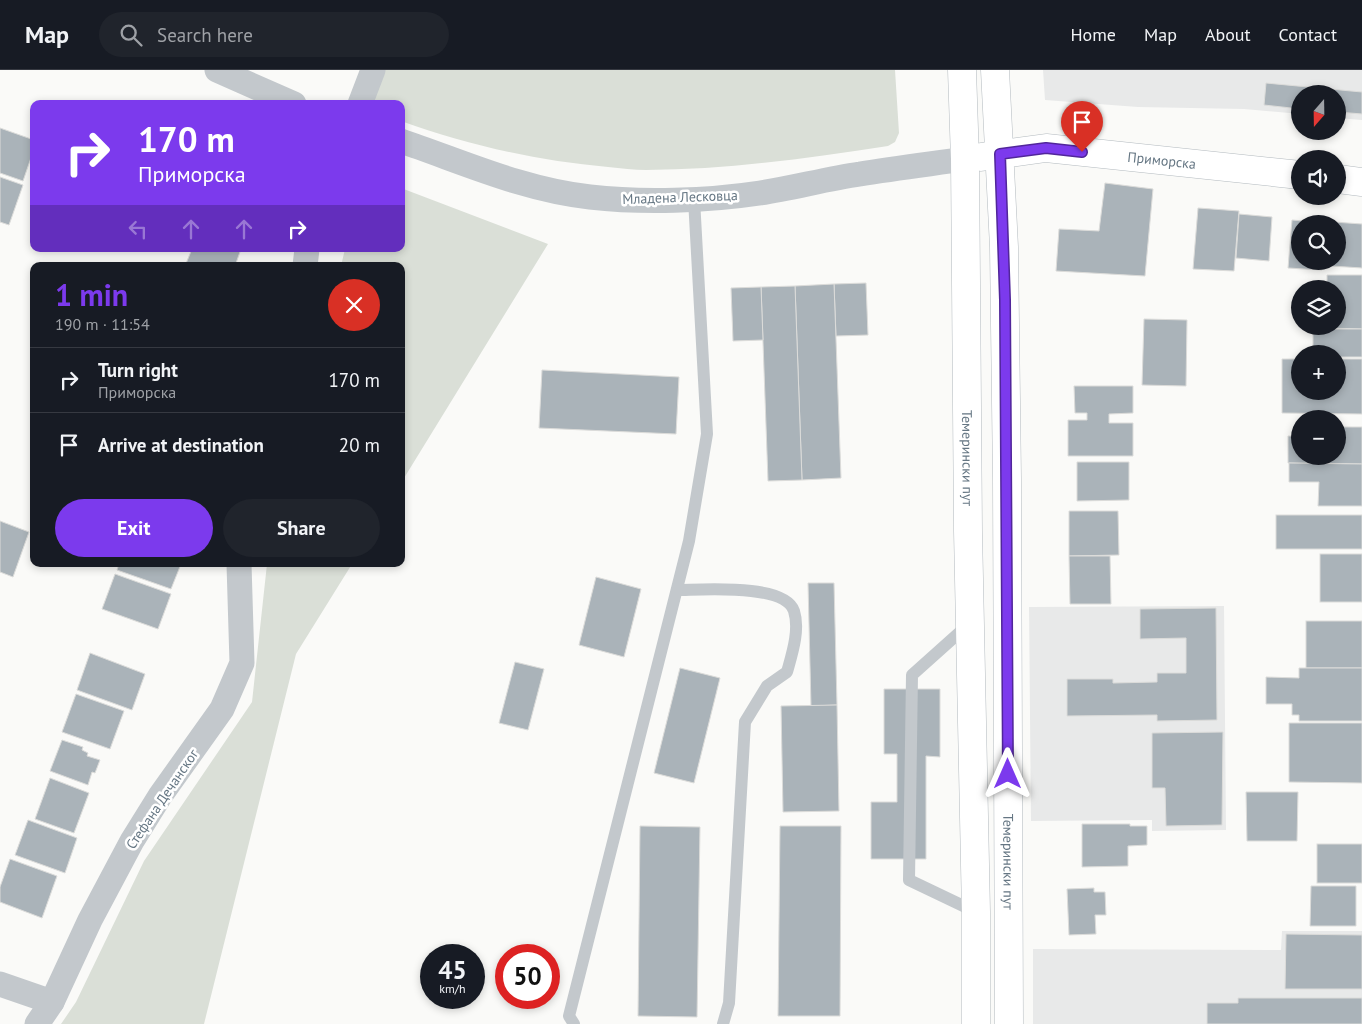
<!DOCTYPE html>
<html lang="en">
<head>
<meta charset="utf-8">
<style>
  :root { --surface:#171b24; --page:#20242c; --text:#f1f3f6; --muted:#9ea1a6; --line:#363941; --accent:#7c3aed }
  body { margin:0; font-family:"PT Sans",sans-serif; background:var(--page); color:var(--text); height:100vh; display:flex; flex-direction:column; font-size:19px; white-space:nowrap }
  * { box-sizing:border-box; margin:0 }
  p { font-size:16px; color:var(--muted) }
  .icon { flex:none; width:28px; height:28px; fill:none; stroke:currentColor; stroke-width:2; stroke-linecap:round; stroke-linejoin:round }
  .map { position:relative; flex:1; overflow:hidden }
  .side { position:absolute; left:30px; top:192px; width:375px; height:305px; display:flex; flex-direction:column; background:var(--surface); border-radius:10px; box-shadow:0 2px 8px #0003 }
  .side>* { flex:none }
  .hud { position:absolute; left:30px; top:30px; width:375px; height:152px; border-radius:10px; box-shadow:0 2px 8px #0003; background:#7c3aed; color:#fff; overflow:hidden }
  .needle { width:32px; rotate:200deg }
  .fabs { position:absolute; left:1291px; top:15px; display:grid; gap:10px }
  .fabs a { display:grid; place-items:center; width:55px; height:55px; border-radius:50%; background:var(--surface); box-shadow:0 2px 8px #0003; font-size:25px }
  .speed { position:absolute; left:420px; top:874px; display:flex; gap:10px; font-size:25px; font-weight:700; text-align:center }
  .speed>* { display:grid; place-content:center; width:65px; height:65px; border-radius:50%; background:var(--surface); box-shadow:0 2px 8px #0003; line-height:1 }
  .speed small { font-size:12px; font-weight:400 }
  .speed .limit { border:8px solid #d22; background:#fff; color:#111 }
  .pin { position:absolute; display:grid; place-items:center; width:42px; height:42px; color:#fff; margin:-51px -21px; border-radius:50% 50% 50% 0; rotate:-45deg; box-shadow:0 0 5px #0007 }
  .pin .icon { rotate:45deg }
  .me { position:absolute; width:55px; margin:-28px; rotate:0deg; stroke-linejoin:round; filter:drop-shadow(0 0 4px #0008) }
  .turn { display:flex; align-items:center; gap:18px; height:105px; padding:0 25px; font-size:22px }
  .turn .icon { width:65px; height:65px; stroke-width:2.5 }
  .turn b { display:block; font-size:35px; line-height:42px }
  .lanes { display:flex; align-items:center; height:48px; padding:0 25px; background:#0003; justify-content:center; gap:25px; direction:ltr }
  .lanes .off { opacity:.35 }
  .round { display:grid; place-items:center; flex:none; width:52px; height:52px; border-radius:26px; background:var(--page) }
  .summary { display:flex; align-items:center; justify-content:space-between; height:85px; padding:0 25px }
  h1 { font-size:30px; font-weight:600; line-height:38px; color:var(--accent) }
  .button { display:flex; gap:10px; margin-top:auto; padding:10px 25px }
  .button a { flex:1; height:58px; border-radius:30px; background:var(--accent); color:#fff; font-size:20px; font-weight:600; line-height:58px; text-align:center }
  .button a+a { background:var(--page); color:var(--text) }
  ul { padding:0; list-style:none }
  li { display:flex; align-items:center; gap:15px; height:65px; padding:0 25px; border-top:1px solid var(--line) }
  li div { flex:1 }
  li b { display:block; font-size:19px }
  li em { font-style:normal }
  header { display:flex; align-items:center; gap:30px; box-sizing:border-box; height:70px; padding:0 25px; background:var(--surface); border-bottom:1px solid var(--line) }
  header strong { font-size:24px }
  nav { display:flex; gap:28px; margin-inline-start:auto; font-size:18px }
  .search { width:350px; height:45px; background:var(--page); display:flex; align-items:center; gap:12px; box-sizing:border-box; padding:0 18px; border-radius:28px; color:var(--muted); font-size:19px }
  .map>svg:first-child { display:block }
  .built { fill:#e8e9e9 }
  .green { fill:#dadfd7 }
  .building { fill:#aab3b9; stroke:#dcdcda }
  .lines { fill:none; stroke-linecap:round; stroke-linejoin:round }
  .secondary-casing { stroke:#b3babf; stroke-width:29 }
  .lane { stroke:#c3c8cc; stroke-width:12 }
  .street { stroke:#c3c8cc; stroke-width:25 }
  .secondary { stroke:#fff; stroke-width:28 }
  .route-casing { stroke:#51269a; stroke-width:12 }
  .route { stroke:#7c3aed; stroke-width:9 }
  .labels { text-anchor:middle; stroke-width:5; stroke-linejoin:round; paint-order:stroke }
  .street-label { font-size:14px; fill:#657683; stroke:#fff }
</style>
</head>
<body>
<header>
<strong>Map</strong>
<div class="search"><svg class="icon" aria-label="search" viewBox="0 0 24 24"><circle cx="10" cy="10" r="6"/><path d="M15 15l6 6"/></svg>Search here</div>
<nav><a>Home</a><a>Map</a><a>About</a><a>Contact</a></nav>
</header>
<div class="map">
<svg width="1362" height="954" viewBox="0 0 1362 954">
  <rect width="100%" height="100%" fill="#fafaf8"/>
  <g class="built">
    <path d="M1043,0H1362V50L1338,48V24H1300V44L1244,39L1138,37L1045,30Z"/>
    <path d="M1224,536L1226,760L1152,761V750L1031,751L1029,537Z"/>
    <path d="M1282,861H1362V954H1033V879L1281,880Z"/>
  </g>
  <g class="green">
    <path d="M385,0H895L899,63L895,72L888,76C808,88 727,100 646,100C634,100 621,98 608,97C537,91 468,75 401,51V34H374V28Z"/>
    <path d="M401,118L548,174L401,413V196H341L345,179H401Z"/>
    <path d="M267,494H352L296,584L204,954H61L76,932L144,791L252,632Z"/>
  </g>
  <g class="building">
    <path d="M1266,13L1362,22V44L1338,42V24H1300V39L1264,35Z"/>
    <path d="M0,58L34,70V79L23,111L0,103Z"/>
    <path d="M0,107L23,115L9,155L0,152Z"/>
    <path d="M1105,113L1153,119L1145,206L1056,201L1059,159L1099,161Z"/>
    <path d="M1198,138L1239,141L1234,201L1193,199Z"/>
    <path d="M1239,144L1272,147L1269,191L1236,188Z"/>
    <path d="M1292,150L1326,153L1300,154V191H1323L1322,200L1288,198Z"/>
    <path d="M1334,152L1362,154V198L1331,196V191H1338V154H1334Z"/>
    <path d="M192,179H241L235,196H185Z"/>
    <path d="M1327,205H1362V259L1327,258V256H1338V219H1327Z"/>
    <path d="M866,213L868,265L836,266L834,214Z"/>
    <path d="M834,214L841,408L802,410L795,216Z"/>
    <path d="M795,216L802,410L768,411L761,217Z"/>
    <path d="M761,217L763,270L733,271L731,218Z"/>
    <path d="M1144,249L1187,250L1186,316L1142,315Z"/>
    <path d="M1313,259H1362V287H1338V284H1313Z"/>
    <path d="M1282,289H1300V321H1338V289H1362V344L1282,343Z"/>
    <path d="M542,300L679,307L676,364L539,358Z"/>
    <path d="M1074,316H1133V343L1109,344V353H1133V386H1068V350H1087V343H1075Z"/>
    <path d="M1338,357H1362V394L1288,393V366H1300V386H1338Z"/>
    <path d="M1077,392H1129V430L1077,431Z"/>
    <path d="M1289,393L1362,394V436H1318L1319,412H1289Z"/>
    <path d="M1069,441H1118L1119,485L1069,486Z"/>
    <rect x="1276" y="445" width="86" height="34"/>
    <path d="M0,451L29,462L13,507L0,502Z"/>
    <rect x="1320" y="484" width="42" height="48"/>
    <path d="M1069,486H1110L1111,534H1070Z"/>
    <path d="M119,494H181L171,519L117,500Z"/>
    <path d="M115,504L171,524L158,559L102,539Z"/>
    <path d="M596,507L641,519L624,587L579,575Z"/>
    <path d="M808,513H834L837,635L811,636Z"/>
    <path d="M1216,538L1217,650L1157,651V645L1067,646V609H1113V613L1157,612V603H1186V568L1140,569V539Z"/>
    <rect x="1306" y="551" width="56" height="47"/>
    <path d="M90,583L145,604L132,640L77,620Z"/>
    <path d="M515,592L544,599L528,660L499,653Z"/>
    <path d="M680,598L720,608L694,713L654,703Z"/>
    <path d="M1299,598H1362V651H1299V645H1292V634H1266V607L1299,608Z"/>
    <path d="M884,619H940V687L926,686V789H871V732H897V684H884Z"/>
    <path d="M76,624L124,641L110,679L62,662Z"/>
    <path d="M837,635L839,741L783,742L781,636Z"/>
    <path d="M1289,653H1362V713L1289,712Z"/>
    <path d="M1223,662L1222,755L1166,756L1165,718H1152V663Z"/>
    <path d="M62,670L83,677L82,680L88,683L87,686L100,690L95,703L92,702L88,715L50,701Z"/>
    <path d="M50,708L89,723L74,763L35,749Z"/>
    <path d="M1246,722H1298L1297,771H1247Z"/>
    <path d="M28,750L77,768L65,803L15,785Z"/>
    <path d="M1082,754H1130V756H1147V775L1128,776V796L1082,797Z"/>
    <path d="M640,756L700,757L697,947L638,946Z"/>
    <path d="M780,756H841L840,946H778Z"/>
    <rect x="1317" y="774" width="45" height="39"/>
    <path d="M10,789L57,806L42,848L0,832V817Z"/>
    <path d="M1311,816H1356V856H1310Z"/>
    <path d="M1094,818V822H1105L1106,845H1095L1096,864L1069,865L1067,819Z"/>
    <path d="M1286,864L1362,865V919H1285Z"/>
    <path d="M1238,928H1362V954H1207V933H1238Z"/>
  </g>
  <g class="lines">
    <defs>
      <g id="secondary">
        <path id="s1" d="M962,0L965,89L968,461L976,842V954"/>
        <path id="s2" d="M995,0L1004,177L1007,409L1009,954"/>
        <path id="s3" d="M981,87L1046,78L1300,105"/>
        <path d="M1338,109L1362,112"/>
      </g>
    </defs>
    <use href="#secondary" class="secondary-casing"/>
    <g class="lane">
      <path d="M677,520C701,520 785,513 794,541C800,560 792,584 787,602L767,616L745,652L729,933L723,954"/>
      <path d="M969,554L912,605L909,810L976,842"/>
      <path d="M574,954L569,946L689,471L707,364L694,129"/>
    </g>
    <g class="street">
      <path d="M217,0L294,34"/>
      <path d="M360,34L373,0"/>
      <path d="M401,71C463,92 524,120 590,127C642,133 707,131 760,123C793,118 826,109 860,104C895,98 930,94 965,89"/>
      <path d="M305,196L307,179"/>
      <path d="M0,914L52,932"/>
      <path d="M37,954L52,932L90,850L132,771L160,726L222,639L242,593L239,494"/>
    </g>
    <use href="#secondary" class="secondary"/>
  </g>
  <g class="lines">
    <defs>
      <path id="route" d="M1008,704L1005,230L1000,84L1046,78L1082,82"/>
    </defs>
    <use href="#route" class="route-casing"/>
    <use href="#route" class="route"/>
  </g>
  <g class="labels">
    <g class="street-label">
      <text dy="5" stroke="none"><textPath href="#s3" startOffset="182">Приморска</textPath></text>
      <text transform="translate(680 127) rotate(-2)" y="5">Младена Лесковца</text>
      <text dy="5" stroke="none"><textPath href="#s1" startOffset="388">Темерински пут</textPath></text>
      <text transform="translate(162 729) rotate(-56)" y="5">Стефана Дечанског</text>
      <text dy="5" stroke="none"><textPath href="#s2" startOffset="792">Темерински пут</textPath></text>
    </g>
  </g>
</svg>
<div class="fabs">
<a><svg class="needle" viewBox="-14 -14 28 28"><path d="M0-13l5 13h-10z" fill="#e53935"/><path d="M0 13l5-13h-10z" fill="#9ea1a6"/></svg></a>
<a><svg class="icon" aria-label="sound" viewBox="0 0 24 24"><path d="M4 9h4l5-4v14l-5-4H4zM17 9q2 3 0 6"/></svg></a>
<a><svg class="icon" aria-label="search" viewBox="0 0 24 24"><circle cx="10" cy="10" r="6"/><path d="M15 15l6 6"/></svg></a>
<a><svg class="icon" aria-label="layers" viewBox="0 0 24 24"><path d="M12 4l9 5-9 5-9-5zM3 14l9 5 9-5"/></svg></a>
<a>+</a>
<a>−</a>
</div>
<div class="speed"><div>45<small>km/h</small></div><div class="limit">50</div></div>
<div class="pin" style="left:1082px;top:82px;background:#d93025"><svg class="icon" aria-label="arrive" viewBox="0 0 24 24"><path d="M6 21V4h12l-3 4 3 4H6"/></svg></div>
<svg class="me" style="left:1008px;top:704px" viewBox="-20 -20 40 40"><path d="M0-17L14 15 0 8-14 15z" fill="#7c3aed" stroke="#fff" stroke-width="4"/></svg>
<div class="hud">
<div class="turn"><svg class="icon" aria-label="right" viewBox="0 0 24 24"><path d="M7 20v-9h11M14 6l5 5-5 5"/></svg><div><b>170 m</b>Приморска</div></div>
<div class="lanes"><svg class="icon off" aria-label="left" viewBox="0 0 24 24"><path d="M17 20v-9H6M10 6l-5 5 5 5"/></svg><svg class="icon off" aria-label="ahead" viewBox="0 0 24 24"><path d="M12 20V5M6 11l6-6 6 6"/></svg><svg class="icon off" aria-label="ahead" viewBox="0 0 24 24"><path d="M12 20V5M6 11l6-6 6 6"/></svg><svg class="icon" aria-label="right" viewBox="0 0 24 24"><path d="M7 20v-9h11M14 6l5 5-5 5"/></svg></div>
</div>
<section class="side">
<div class="summary"><div><h1>1 min</h1><p>190 m · 11:54</p></div><a class="round" style="background:#d93025;color:#fff"><svg class="icon" aria-label="close" viewBox="0 0 24 24"><path d="M6 6l12 12M18 6L6 18"/></svg></a></div>
<ul>
<li><svg class="icon" aria-label="right" viewBox="0 0 24 24"><path d="M7 20v-9h11M14 6l5 5-5 5"/></svg><div><b>Turn right</b><p>Приморска</p></div><em>170 m</em></li>
<li><svg class="icon" aria-label="arrive" viewBox="0 0 24 24"><path d="M6 21V4h12l-3 4 3 4H6"/></svg><div><b>Arrive at destination</b></div><em>20 m</em></li>
</ul>
<div class="button"><a>Exit</a><a>Share</a></div>
</section>
</div>
</body>
</html>
